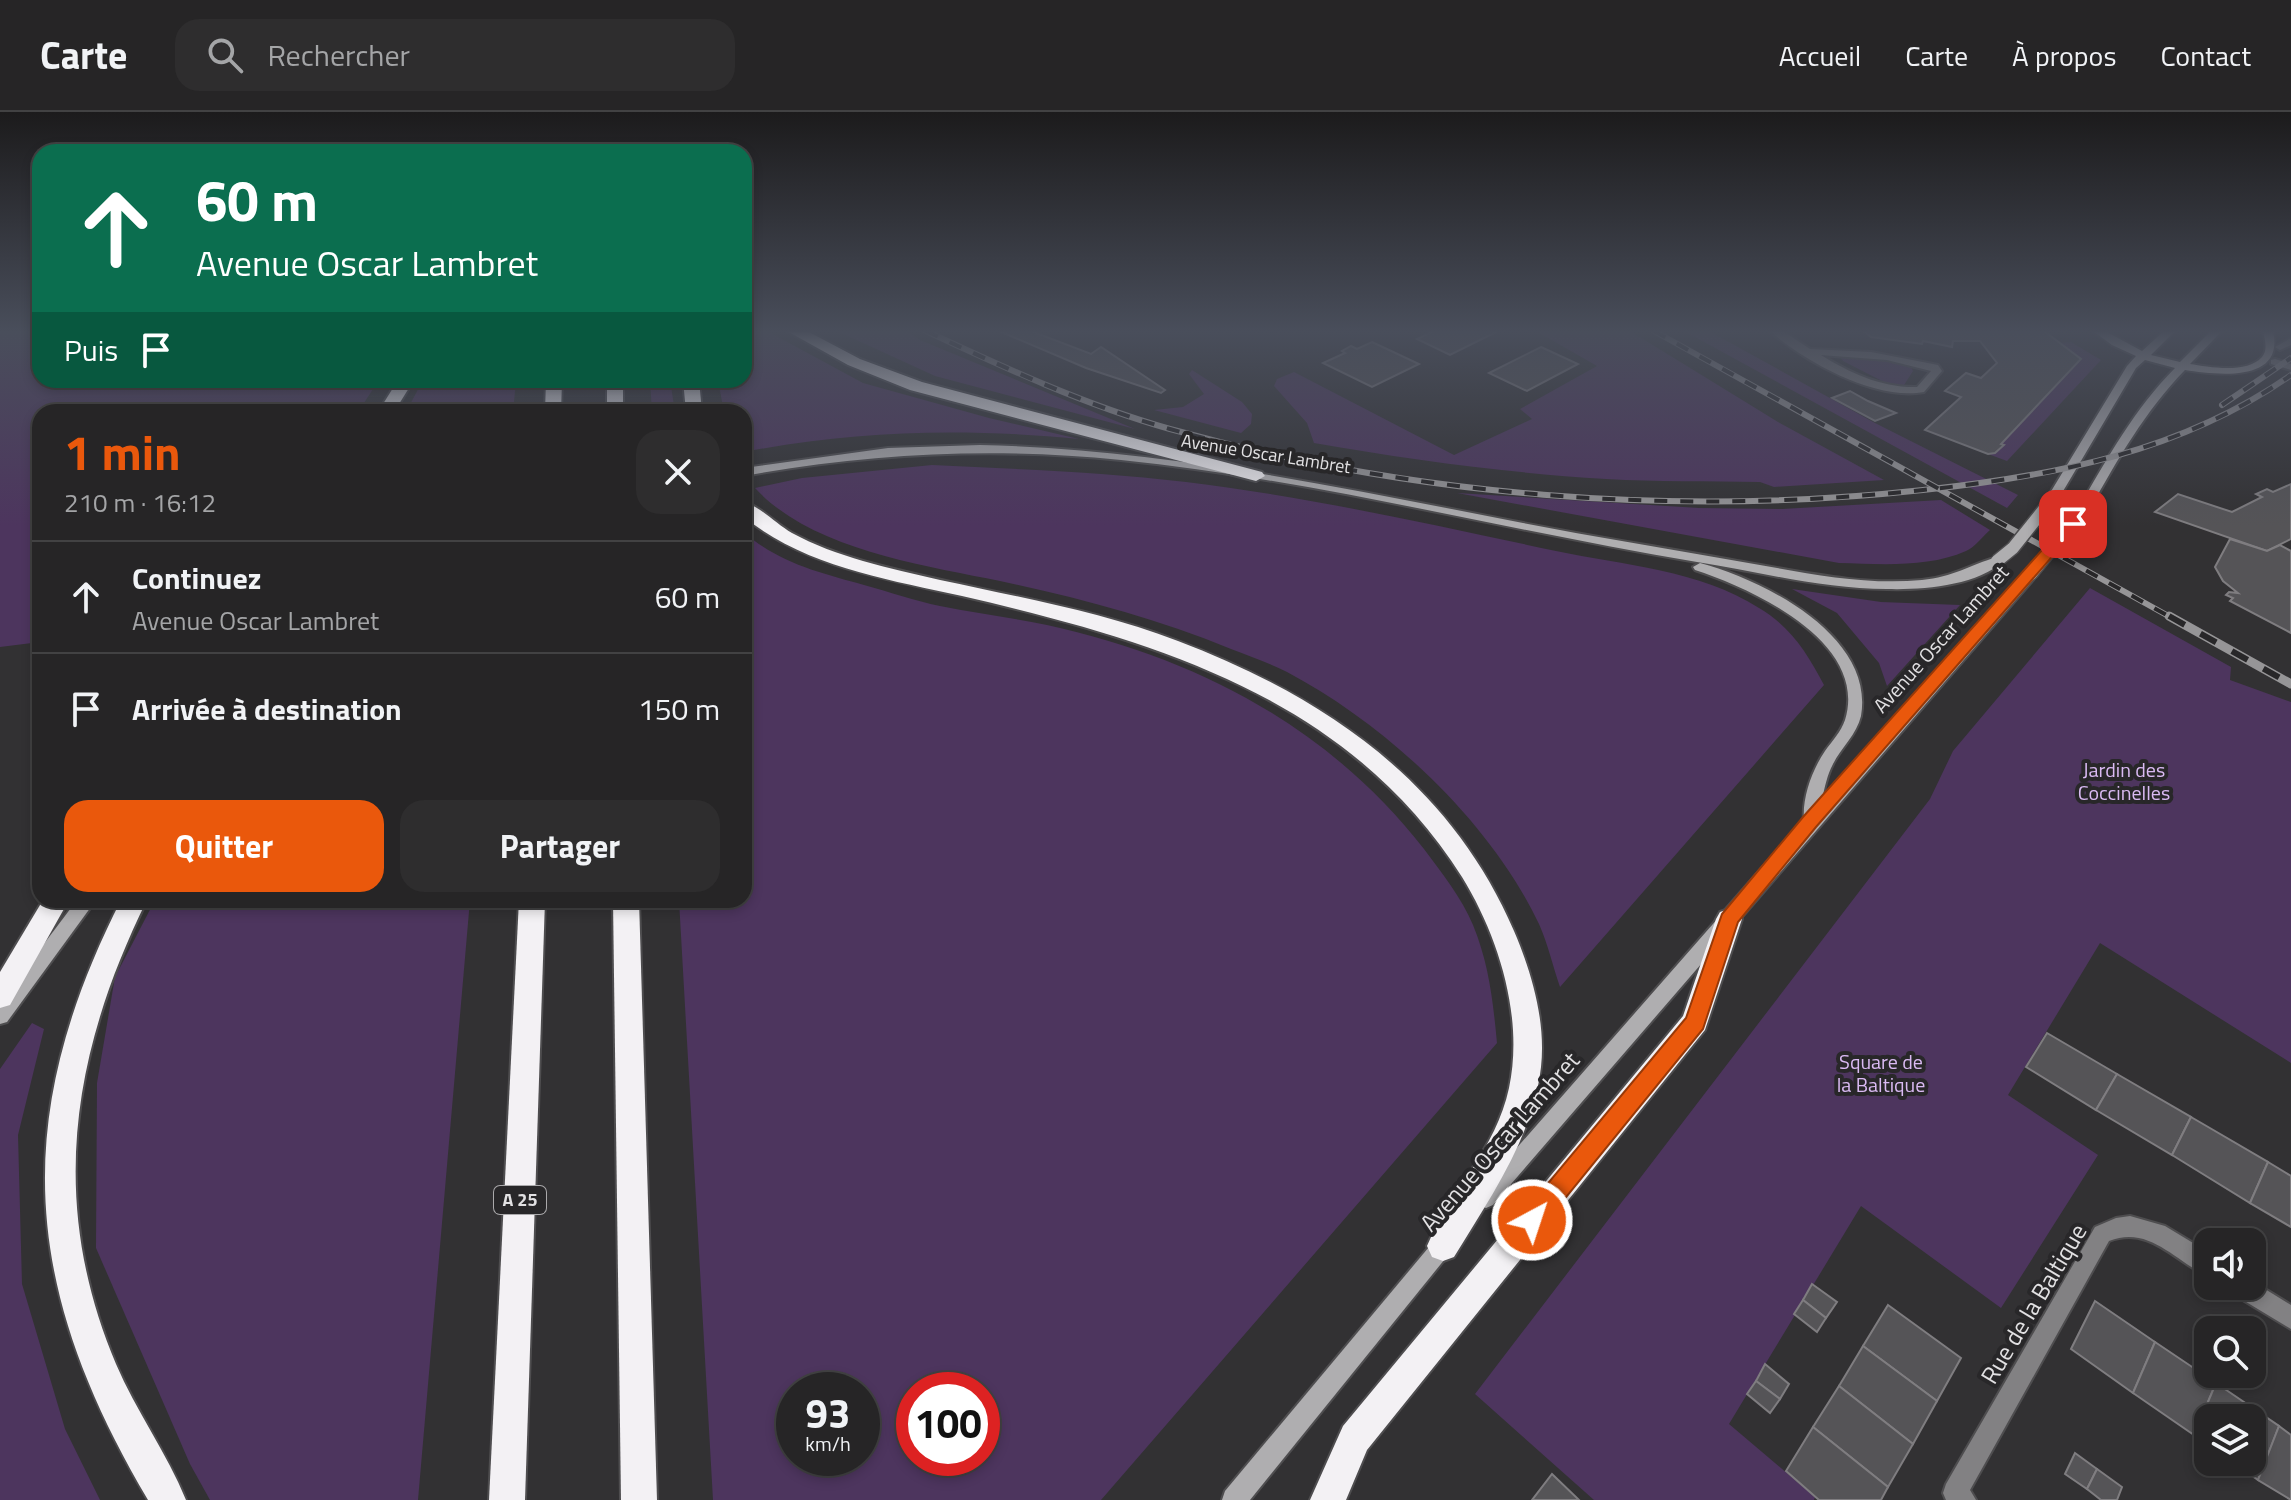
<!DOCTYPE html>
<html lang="fr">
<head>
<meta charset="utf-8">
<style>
  :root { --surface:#262526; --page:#2e2d2e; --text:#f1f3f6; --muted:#a4a5a7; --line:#424243; --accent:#ea580c }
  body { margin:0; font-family:"Titillium Web",sans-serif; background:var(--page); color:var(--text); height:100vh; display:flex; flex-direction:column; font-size:30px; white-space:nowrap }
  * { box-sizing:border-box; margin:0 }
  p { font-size:26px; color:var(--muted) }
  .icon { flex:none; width:44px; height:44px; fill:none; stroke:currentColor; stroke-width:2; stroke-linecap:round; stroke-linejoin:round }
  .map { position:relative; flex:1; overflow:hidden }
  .panel { position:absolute; left:32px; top:292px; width:720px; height:504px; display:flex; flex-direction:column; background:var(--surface); border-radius:24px; box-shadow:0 4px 12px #0003,0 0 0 2px var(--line) }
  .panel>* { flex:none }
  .top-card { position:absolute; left:32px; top:32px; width:720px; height:244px; border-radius:24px; box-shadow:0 4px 12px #0003,0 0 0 2px var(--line); background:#0b6e4f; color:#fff; overflow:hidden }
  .fabs { position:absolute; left:2194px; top:1116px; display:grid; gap:16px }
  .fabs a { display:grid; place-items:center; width:72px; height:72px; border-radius:16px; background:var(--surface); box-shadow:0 4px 12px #0003,0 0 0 2px var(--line); font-size:40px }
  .speed { position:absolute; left:776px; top:1260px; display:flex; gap:16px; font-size:40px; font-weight:700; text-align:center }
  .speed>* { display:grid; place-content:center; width:104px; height:104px; border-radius:50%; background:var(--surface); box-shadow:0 4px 12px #0003,0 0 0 2px var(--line); line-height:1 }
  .speed small { font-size:20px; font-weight:400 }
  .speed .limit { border:12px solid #d22; background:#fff; color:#111 }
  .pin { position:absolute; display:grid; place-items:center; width:68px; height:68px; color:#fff; margin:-34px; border-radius:16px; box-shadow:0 4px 12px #0006 }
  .me { position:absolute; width:88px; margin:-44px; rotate:40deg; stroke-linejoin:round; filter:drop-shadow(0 0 6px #0008) }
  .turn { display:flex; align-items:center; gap:28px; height:168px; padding:0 32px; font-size:36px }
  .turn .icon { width:104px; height:104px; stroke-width:2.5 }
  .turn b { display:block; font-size:56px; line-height:68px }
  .then { display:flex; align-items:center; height:76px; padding:0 32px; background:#0003; gap:16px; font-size:30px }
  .round { display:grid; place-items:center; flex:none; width:84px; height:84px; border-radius:24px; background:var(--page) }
  .head { display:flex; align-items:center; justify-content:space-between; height:136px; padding:0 32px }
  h1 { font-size:48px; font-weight:700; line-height:60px; color:var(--accent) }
  .button { display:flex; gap:16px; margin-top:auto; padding:16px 32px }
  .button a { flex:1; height:92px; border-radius:24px; background:var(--accent); color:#fff; font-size:32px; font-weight:700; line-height:92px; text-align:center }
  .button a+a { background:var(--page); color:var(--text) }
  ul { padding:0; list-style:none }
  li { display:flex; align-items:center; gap:24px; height:112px; padding:0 32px; border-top:2px solid var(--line) }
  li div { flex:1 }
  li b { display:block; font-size:30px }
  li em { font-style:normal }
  header { display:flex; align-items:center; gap:48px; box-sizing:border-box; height:112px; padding:0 40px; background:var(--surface); border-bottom:2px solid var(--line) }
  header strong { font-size:38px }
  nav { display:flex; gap:44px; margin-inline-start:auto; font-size:28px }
  .search { width:560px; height:72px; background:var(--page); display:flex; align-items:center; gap:20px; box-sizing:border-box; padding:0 28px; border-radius:24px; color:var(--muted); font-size:30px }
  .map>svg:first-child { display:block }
  .green { fill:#4d355e; fill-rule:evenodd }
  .building { fill:#555457; stroke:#7f7d80; stroke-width:2 }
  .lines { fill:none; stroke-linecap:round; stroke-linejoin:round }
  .service-casing { stroke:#4e4d4f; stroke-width:4 }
  .minor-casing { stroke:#4e4d4f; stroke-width:4 }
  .tertiary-casing { stroke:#4e4d4f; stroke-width:4 }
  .secondary-casing { stroke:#4e4d4f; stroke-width:4 }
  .motorway-casing { stroke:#4e4d4f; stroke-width:4 }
  .service { fill:#828183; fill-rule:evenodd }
  .minor { fill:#828183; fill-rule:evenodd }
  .tertiary { fill:#828183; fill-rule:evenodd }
  .secondary { fill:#afaeb0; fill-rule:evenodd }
  .motorway { fill:#f3f1f4; fill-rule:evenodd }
  .rail-far1-casing { stroke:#969597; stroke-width:6 }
  .rail-casing { stroke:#969597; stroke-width:9 }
  .rail-far1 { stroke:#282729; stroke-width:4; stroke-dasharray:13; stroke-linecap:butt }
  .rail { stroke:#282729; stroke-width:6; stroke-dasharray:18; stroke-linecap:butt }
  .secondary-bridge-casing { stroke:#4e4d4f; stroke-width:15; stroke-linecap:butt }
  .secondary-bridge { stroke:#afaeb0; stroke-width:12 }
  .route { fill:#ea580c; stroke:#983908; stroke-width:2 }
  .labels { text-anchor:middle; stroke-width:8; stroke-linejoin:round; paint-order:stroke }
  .far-street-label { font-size:18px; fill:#e2e1e3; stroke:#282729 }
  .shield { fill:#282729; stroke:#aaa9ab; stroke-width:2 }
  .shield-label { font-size:18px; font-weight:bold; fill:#e2e1e3 }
  .street-label { font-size:20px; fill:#e2e1e3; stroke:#282729 }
  .park-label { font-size:20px; fill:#dabaf3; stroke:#282729 }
  .near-street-label { font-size:24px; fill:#e2e1e3; stroke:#282729 }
</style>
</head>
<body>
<header>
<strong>Carte</strong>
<div class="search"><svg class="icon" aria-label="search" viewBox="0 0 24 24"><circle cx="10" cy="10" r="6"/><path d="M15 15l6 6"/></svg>Rechercher</div>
<nav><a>Accueil</a><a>Carte</a><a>À propos</a><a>Contact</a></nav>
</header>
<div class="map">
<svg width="2291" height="1388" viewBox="0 0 2291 1388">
  <rect width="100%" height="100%" fill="#323133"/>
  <g class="green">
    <path d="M0,219H40V268H379L358,300H40V530L0,535Z"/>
    <path d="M744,219H767L863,271L989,306L1079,327C965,316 857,318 744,340V300H724L718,268H744Z"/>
    <path d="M837,219H907L920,228L1135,317L935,264Z"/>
    <path d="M1536,219H1630L1778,310L1884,368L1774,375L1760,370C1709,369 1657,370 1606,367C1508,361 1411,348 1314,331L1307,311L1274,274L1277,267L1294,260L1454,343L1532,307L1520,297L1597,254Z"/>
    <path d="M1684,219H1709L1875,311L2018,383L2007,396Z"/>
    <path d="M2071,230L2101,248L2007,349L1988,342L1996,341L2003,333L2001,332L2080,247L2058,231Z"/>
    <path d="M1848,245L1891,248L1910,253L1913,259L1904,273L1886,271L1843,249L1841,246Z"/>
    <path d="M1192,258L1242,290L1252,302L1251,312L1241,321L1154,298L1183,295L1204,282L1189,262Z"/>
    <path d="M423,268H516L513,300H406Z"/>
    <path d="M650,268H670L675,300H652Z"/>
    <path d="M932,353C1017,357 1102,360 1186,370C1310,385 1434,413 1556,439C1623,453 1700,458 1759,496C1791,515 1807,541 1824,573L1560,875C1553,855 1548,832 1539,812C1490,709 1387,613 1287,560C1269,551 1249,544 1231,537C1156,506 1079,486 1000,469C921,453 811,437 755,376L802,366Z"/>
    <path d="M1457,381L1699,396L1782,397L1941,388L1990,418C1983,424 1975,435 1966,439C1928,456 1880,452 1839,451Z"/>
    <path d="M744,420C778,451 821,461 864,473C890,480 915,489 940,494C976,501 1012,506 1047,513C1197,546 1329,615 1424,737C1441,760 1462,786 1473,813C1489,852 1493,889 1497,931L1101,1388H713L679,788H744ZM794,1278H862V1346H794ZM914,1278H982V1346H914Z"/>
    <path d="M2090,476L2231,555L2230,568L2291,590V951L2100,831L2008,983L2098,1043L2001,1196L1861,1094L1729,1312L1815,1385L1814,1388H1594L1475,1282L1930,687L1953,639Z"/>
    <path d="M1792,477L1881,490L1960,493L1887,574L1879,551L1837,501Z"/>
    <path d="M155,788H470L418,1388H210L190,1352L96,1136L97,971L115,865Z"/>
    <path d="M32,911L44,917L18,1023L22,1172L65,1317L100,1388H0V957Z"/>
  </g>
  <g class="building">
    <path d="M999,219H1031L1091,242L1101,235L1165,278L1161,281L1086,256Z"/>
    <path d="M1434,219H1498L1450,243L1417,227Z"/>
    <path d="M1863,219H2044L2081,247L2001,332L2004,333L1995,341L1988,342L1925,318L1961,285L1945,279L1966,261L1981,266L1997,251L1980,229H1953L1952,235L1923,229L1922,232L1871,225Z"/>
    <path d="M1372,230L1419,252L1372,275L1323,251L1345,241L1342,239L1351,234L1357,237Z"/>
    <path d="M1541,235L1578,252L1527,279L1489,261Z"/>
    <path d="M1850,279L1868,289L1896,301L1875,309L1832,286Z"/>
    <path d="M2291,372V427L2267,439L2155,400L2178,382L2232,400L2262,385L2256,382L2267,377L2273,380Z"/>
    <path d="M2230,427L2267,439L2280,433L2291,439V521L2230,489L2233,486L2226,483L2229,480L2238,481L2223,469L2215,455Z"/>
    <path d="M2047,921L2117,962L2096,998L2026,955Z"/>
    <path d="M2117,962L2191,1005L2172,1043L2096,998Z"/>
    <path d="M2191,1005L2268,1050L2250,1091L2172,1043Z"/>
    <path d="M2268,1050L2291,1064V1115L2250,1091Z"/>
    <path d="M1812,1172L1837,1190L1826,1206L1803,1188Z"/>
    <path d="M1803,1188L1826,1206L1817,1220L1794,1202Z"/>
    <path d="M2095,1189L2155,1230L2133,1281L2071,1237Z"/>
    <path d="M1888,1193L1961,1246L1937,1289L1863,1234Z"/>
    <path d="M2155,1230L2216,1271L2194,1323L2133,1281Z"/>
    <path d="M1863,1234L1937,1289L1913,1332L1839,1274Z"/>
    <path d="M1765,1252L1789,1272L1780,1287L1756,1269Z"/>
    <path d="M1756,1269L1780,1287L1770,1301L1747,1282Z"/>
    <path d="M2216,1271L2279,1314L2258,1368L2232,1350H2252V1306H2208V1333L2194,1323Z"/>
    <path d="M1839,1274L1913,1332L1888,1375L1813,1315Z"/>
    <path d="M2279,1314L2291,1323V1388L2258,1368Z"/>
    <path d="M1813,1315L1888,1375L1881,1388H1819L1786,1359Z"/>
    <path d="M2075,1341L2097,1357L2087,1377L2065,1362Z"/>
    <path d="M2097,1357L2122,1375L2117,1388H2101L2087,1377Z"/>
    <path d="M1552,1362L1579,1388H1532Z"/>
  </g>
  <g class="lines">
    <defs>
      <path id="service" d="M1770,219H1783L1810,237L1871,240L1938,253L1942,259L1924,280C1876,289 1805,250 1770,219ZM1821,243L1887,248L1931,259L1917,275C1882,276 1850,261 1821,243Z"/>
      <g id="minor">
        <path d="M2291,226V233L2280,238L2275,235Z"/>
        <path d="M2130,1104L2165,1114L2208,1140V1164C2175,1150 2150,1113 2109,1129L1970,1378L1976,1388H1946L1943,1381L1946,1372L2095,1115L2116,1106Z"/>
        <path d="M2252,1169L2291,1193V1217L2233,1182L2230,1174H2252Z"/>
      </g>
      <path id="tertiary" d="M2275,247L2291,252V258L2271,252V248Z"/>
      <g id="secondary">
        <path d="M2093,219H2105L2142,239L2164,219H2175L2151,243L2180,250L2211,219H2222L2190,252C2209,255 2247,262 2262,245C2268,238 2265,228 2263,219H2273C2285,271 2218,263 2185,258C2146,298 2117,348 2090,397L2084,401L2078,397C2106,348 2135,296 2175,256L2145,248L2136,256L2059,386L2053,390L2049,389L2047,386L2127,254L2136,244L2112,233Z"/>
        <path d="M980,333C1164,337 1343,376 1523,411C1594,425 1666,436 1737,449C1798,459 1860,474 1922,468C1953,465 1970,453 1997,445L2004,449C1976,474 1923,478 1887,477C1823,477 1760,460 1697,450C1505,418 1315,368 1121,348C994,335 870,341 744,364V356L888,336Z"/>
        <path d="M1700,451C1764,468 1875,524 1861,604C1857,622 1841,636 1833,652C1827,663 1825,675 1822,687L2026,459H2036L2038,462L1493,1093L1486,1096L1479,1093L1476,1086L1479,1079L1804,708C1802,686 1812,658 1825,639C1832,629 1841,620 1845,608C1869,530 1753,477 1695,458L1693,455Z"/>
        <path d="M77,788H96L7,910L0,912V890Z"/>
        <path d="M1446,1120L1453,1123L1457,1130L1453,1137L1250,1388H1222L1225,1379L1439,1123Z"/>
      </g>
      <g id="motorway">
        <path d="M787,219H807L860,247L922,270L1262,360L1265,364L1256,369L910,278L848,253Z"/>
        <path d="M398,268H414L394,300H378Z"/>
        <path d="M546,268H562L561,300H545Z"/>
        <rect x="607" y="268" width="16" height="32"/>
        <path d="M683,268H699L702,300H686Z"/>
        <path d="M744,390C761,395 776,412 792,421C814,433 839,442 863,449C967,478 1076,490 1178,529C1325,585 1450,670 1514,819C1532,861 1546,910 1541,955C1533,1025 1490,1086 1454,1145L1443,1149L1432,1145L1427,1134C1451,1079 1496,1037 1509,976C1524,906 1499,825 1462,765C1349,586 1156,529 962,484C887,467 806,455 744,405Z"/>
        <path d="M43,788H69L10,893L0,896V860Z"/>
        <path d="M121,788H147C71,942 48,1091 116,1252C136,1299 167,1341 186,1388H148C23,1176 9,1009 121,788Z"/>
        <path d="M519,788H545L525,1388H489Z"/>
        <path d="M613,788H639L657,1388H621Z"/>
        <path d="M1729,797L1738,800L1742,807L1705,918L1367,1338L1346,1388H1310L1343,1314L1683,904L1716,807L1720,800Z"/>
      </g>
    </defs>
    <use href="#service" class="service-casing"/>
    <use href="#minor" class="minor-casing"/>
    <use href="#tertiary" class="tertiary-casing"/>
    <use href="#secondary" class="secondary-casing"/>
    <use href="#motorway" class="motorway-casing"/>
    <use href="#service" class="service"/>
    <use href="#minor" class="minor"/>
    <use href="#tertiary" class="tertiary"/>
    <use href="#secondary" class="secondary"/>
    <use href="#motorway" class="motorway"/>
    <defs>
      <g id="rail-far1">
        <path d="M926,219C1005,256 1085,293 1170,317C1413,384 1672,405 1923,378C2054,364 2181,340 2291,263"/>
        <path d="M1654,219L2172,506"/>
        <path d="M2222,293L2291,246"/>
      </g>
      <path id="rail" d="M2169,504L2291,572"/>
    </defs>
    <use href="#rail-far1" class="rail-far1-casing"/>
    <use href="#rail" class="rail-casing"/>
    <use href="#rail-far1" class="rail-far1"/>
    <use href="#rail" class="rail"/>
    <defs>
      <g id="secondary-bridge">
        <path d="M1997,449L2013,436L2053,386"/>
        <path d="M2031,462L2084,397"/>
      </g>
    </defs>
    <use href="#secondary-bridge" class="secondary-bridge-casing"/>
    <use href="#secondary-bridge" class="secondary-bridge"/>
  </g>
  <linearGradient id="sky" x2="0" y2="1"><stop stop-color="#1c1b1c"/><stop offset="0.53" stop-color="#494e5b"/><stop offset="1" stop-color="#494e5b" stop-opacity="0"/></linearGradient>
  <rect width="2291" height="414" fill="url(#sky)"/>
  <path class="route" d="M2073,408L2078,409V415L1816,715L1738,810L1703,917L1541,1116L1532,1119L1524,1116L1520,1108L1524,1100L1686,906L1722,802L1803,705L2068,409Z"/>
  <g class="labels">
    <g class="far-street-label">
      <text transform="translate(1266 342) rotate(9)" y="6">Avenue Oscar Lambret</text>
    </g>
    <rect class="shield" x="494" y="1074" width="52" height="28" rx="6"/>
    <g class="shield-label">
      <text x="520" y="1094">A 25</text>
    </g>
    <g class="street-label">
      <text transform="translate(1941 527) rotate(-48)" y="7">Avenue Oscar Lambret</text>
    </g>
    <g class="park-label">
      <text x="2124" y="665">Jardin des<tspan x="2124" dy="23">Coccinelles</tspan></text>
      <text x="1881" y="957">Square de<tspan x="1881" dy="23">la Baltique</tspan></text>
    </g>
    <g class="near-street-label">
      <text transform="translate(1500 1030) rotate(-49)" y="8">Avenue Oscar Lambret</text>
      <text transform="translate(2034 1192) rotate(-59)" y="8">Rue de la Baltique</text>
    </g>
  </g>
</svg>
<div class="fabs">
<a><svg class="icon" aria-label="sound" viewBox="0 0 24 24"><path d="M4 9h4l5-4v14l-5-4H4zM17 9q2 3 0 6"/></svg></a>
<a><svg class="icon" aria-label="search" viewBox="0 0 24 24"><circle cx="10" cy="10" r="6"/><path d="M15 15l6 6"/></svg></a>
<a><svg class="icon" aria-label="layers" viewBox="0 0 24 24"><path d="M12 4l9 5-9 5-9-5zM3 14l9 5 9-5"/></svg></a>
</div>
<div class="speed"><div>93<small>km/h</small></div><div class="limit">100</div></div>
<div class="pin" style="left:2073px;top:412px;background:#d93025"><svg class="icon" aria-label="arrive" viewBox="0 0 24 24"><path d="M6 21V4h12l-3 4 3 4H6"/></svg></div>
<svg class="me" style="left:1532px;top:1108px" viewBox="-20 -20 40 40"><circle r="17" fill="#ea580c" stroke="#fff" stroke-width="3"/><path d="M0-11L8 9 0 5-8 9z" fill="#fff"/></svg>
<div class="top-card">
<div class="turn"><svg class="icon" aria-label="ahead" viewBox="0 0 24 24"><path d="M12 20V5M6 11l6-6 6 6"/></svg><div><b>60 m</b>Avenue Oscar Lambret</div></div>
<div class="then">Puis<svg class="icon" aria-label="arrive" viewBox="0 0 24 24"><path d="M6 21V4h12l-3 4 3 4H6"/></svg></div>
</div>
<section class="panel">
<div class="head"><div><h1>1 min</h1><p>210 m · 16:12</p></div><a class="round"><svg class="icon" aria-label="close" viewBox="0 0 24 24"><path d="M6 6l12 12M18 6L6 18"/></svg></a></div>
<ul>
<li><svg class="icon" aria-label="ahead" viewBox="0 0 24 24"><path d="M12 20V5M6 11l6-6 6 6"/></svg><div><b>Continuez</b><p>Avenue Oscar Lambret</p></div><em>60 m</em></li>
<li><svg class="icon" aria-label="arrive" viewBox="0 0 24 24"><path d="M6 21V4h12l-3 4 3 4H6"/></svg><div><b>Arrivée à destination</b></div><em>150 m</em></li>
</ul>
<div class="button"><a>Quitter</a><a>Partager</a></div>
</section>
</div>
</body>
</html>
